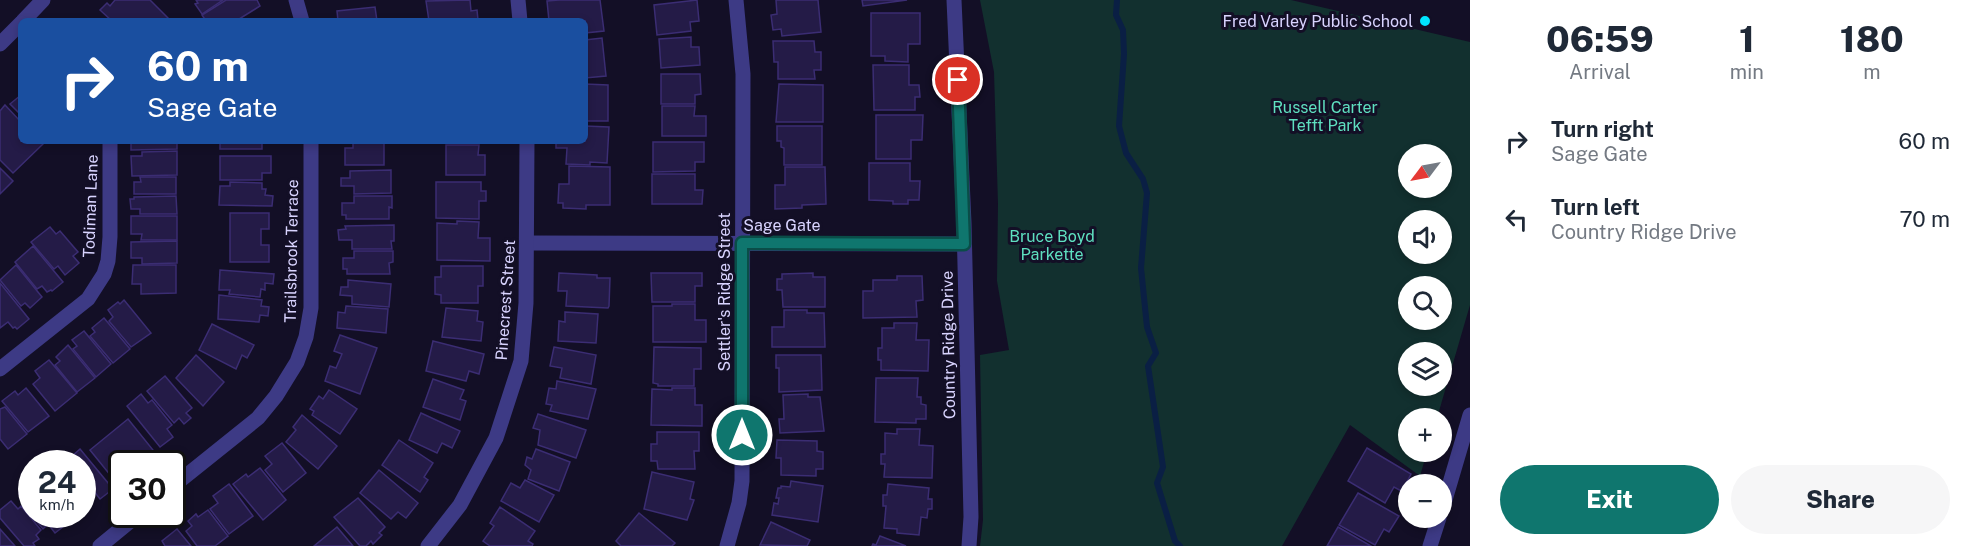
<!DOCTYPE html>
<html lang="en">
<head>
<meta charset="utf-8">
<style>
  :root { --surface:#fff; --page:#f6f6f7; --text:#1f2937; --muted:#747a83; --accent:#0f766e }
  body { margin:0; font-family:"Public Sans",sans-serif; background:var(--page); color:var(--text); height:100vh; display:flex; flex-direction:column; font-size:22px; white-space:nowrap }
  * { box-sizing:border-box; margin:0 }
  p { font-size:20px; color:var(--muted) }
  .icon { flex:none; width:33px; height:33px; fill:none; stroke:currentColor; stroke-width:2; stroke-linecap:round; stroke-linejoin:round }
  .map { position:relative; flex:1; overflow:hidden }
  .panel { display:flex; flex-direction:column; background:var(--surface); width:510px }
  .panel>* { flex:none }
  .banner { position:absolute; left:18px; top:18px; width:570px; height:126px; border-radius:9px; box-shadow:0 3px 9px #0003; background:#1a4fa0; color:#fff; overflow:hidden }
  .needle { width:39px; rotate:238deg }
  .fabs { position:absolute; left:1398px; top:144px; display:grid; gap:12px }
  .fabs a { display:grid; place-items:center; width:54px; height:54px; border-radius:50%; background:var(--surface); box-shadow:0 3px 9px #0003; font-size:30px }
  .speed { position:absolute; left:18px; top:450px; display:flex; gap:12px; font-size:30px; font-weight:700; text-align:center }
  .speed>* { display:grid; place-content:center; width:78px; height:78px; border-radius:50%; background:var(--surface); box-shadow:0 3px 9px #0003; line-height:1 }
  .speed small { font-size:15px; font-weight:400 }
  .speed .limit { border:3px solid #111; border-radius:9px; background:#fff; color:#111 }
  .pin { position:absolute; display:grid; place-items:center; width:51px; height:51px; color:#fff; margin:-26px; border:3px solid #fff; border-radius:50%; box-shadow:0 2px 6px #0007 }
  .me { position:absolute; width:66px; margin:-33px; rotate:0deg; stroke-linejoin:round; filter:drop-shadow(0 0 4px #0008) }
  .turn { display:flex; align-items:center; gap:21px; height:126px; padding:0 30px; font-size:27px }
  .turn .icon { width:78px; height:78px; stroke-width:2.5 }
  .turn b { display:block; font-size:42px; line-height:51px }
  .eta { display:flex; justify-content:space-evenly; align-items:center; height:102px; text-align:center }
  .eta b { font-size:36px; font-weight:800; line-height:42px }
  .button { display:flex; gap:12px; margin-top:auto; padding:12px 30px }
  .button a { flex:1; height:69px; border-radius:36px; background:var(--accent); color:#fff; font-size:24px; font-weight:800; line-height:69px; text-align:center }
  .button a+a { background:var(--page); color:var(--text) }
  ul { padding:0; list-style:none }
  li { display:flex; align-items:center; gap:18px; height:78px; padding:0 30px }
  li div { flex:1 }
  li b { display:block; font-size:22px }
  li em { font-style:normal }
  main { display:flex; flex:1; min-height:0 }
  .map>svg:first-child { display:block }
  .green { fill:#12302f; fill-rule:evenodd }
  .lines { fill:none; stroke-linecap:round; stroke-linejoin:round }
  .stream { stroke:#0a1f44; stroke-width:6 }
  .building { fill:#241b47; stroke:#3b2d73; stroke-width:1.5 }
  .minor { stroke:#3d3a85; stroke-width:15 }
  .route-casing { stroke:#0a4d48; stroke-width:15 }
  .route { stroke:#0f766e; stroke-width:10 }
  .poi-dot { fill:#00e5ff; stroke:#130f26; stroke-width:2 }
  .labels { text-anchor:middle; stroke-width:6; stroke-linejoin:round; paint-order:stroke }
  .poi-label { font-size:16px; fill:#d9d4ff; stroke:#130f26; text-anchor:end }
  .park-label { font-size:16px; fill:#5fe0c0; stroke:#130f26 }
  .street-label { font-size:16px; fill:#d9d4ff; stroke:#130f26 }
</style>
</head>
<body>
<main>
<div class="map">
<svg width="1470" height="546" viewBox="0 0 1470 546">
  <rect width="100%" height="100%" fill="#130f26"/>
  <path class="green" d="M980,0H1291L1470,42V305L1437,418H1408V452H1427L1420,476L1350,425L1282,546H980L983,520L980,355L1009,350L997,281L998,204L994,72ZM1408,154H1442V188H1408ZM1408,220H1442V254H1408ZM1408,286H1442V320H1408ZM1408,352H1442V386H1408Z"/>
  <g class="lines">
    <path class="stream" d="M1117,0L1116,15L1123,30L1124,54L1119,126L1126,153L1143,179L1147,193L1141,268L1147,327L1156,353L1148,366L1163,467L1157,483L1175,541L1180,546"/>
  </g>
  <g class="building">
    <path d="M115,0H150L168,18L165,21H112L100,10L107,3L110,6Z"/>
    <path d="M196,0H223L202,14L195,4L198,3Z"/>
    <path d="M226,0H257L260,6L236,21H206L202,15Z"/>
    <path d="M470,0L471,11L477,10L478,20L429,21L426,1Z"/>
    <path d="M559,0H600L604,31L585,33V35V21H549L547,1Z"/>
    <path d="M697,0L699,21L690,22L691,31L657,35L654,5Z"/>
    <path d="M776,0H818L821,32L782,36L781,29L773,30L771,15L777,14Z"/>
    <path d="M862,0H907L863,6Z"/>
    <path d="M375,7L377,21H380H338L337,11Z"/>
    <path d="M871,13H920V44H908V62L885,61V56H871Z"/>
    <path d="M691,37V47H699L700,65L661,68L659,39Z"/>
    <path d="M602,38L606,76L585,78V40Z"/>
    <path d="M773,41H814L815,52H821V70H814L815,79H778V62H774Z"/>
    <path d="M873,65H909V85H919L920,97H915V110H874Z"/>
    <path d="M661,74H700L701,94L695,95V104H661Z"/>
    <path d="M585,84L608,85V121H585Z"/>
    <path d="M779,84L823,85V122H776Z"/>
    <path d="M21,95V115L10,104Z"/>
    <path d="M5,105L21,122V141H40L43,144L13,173L0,160V111Z"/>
    <path d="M662,106H695L694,116H706V136H662Z"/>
    <path d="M876,115H923L922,140H911V159H876Z"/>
    <path d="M585,126L609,127L607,163L590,162V165L566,164L567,148H556V141H585Z"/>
    <path d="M777,126H822V165H784V148L781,147V141H777Z"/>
    <path d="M131,141H177V149L131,150Z"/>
    <path d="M220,141H269L262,142V149H220Z"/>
    <path d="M353,141H384V165H345V148H353Z"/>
    <path d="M653,142H704V162H695V171L653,172Z"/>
    <path d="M446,145H479L478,155H485V175H446Z"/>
    <path d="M177,151V175L132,176L131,156H142V152Z"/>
    <path d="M220,156H271V173H262V180H220Z"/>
    <path d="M869,163H910V181H920L919,200H908V204H893V201L869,200Z"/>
    <path d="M569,166L610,167V205H586V209L563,208V203H558L559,184H569Z"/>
    <path d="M785,167H825L826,204L802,205V208L775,209V185H785Z"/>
    <path d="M0,168L13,181L0,194Z"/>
    <path d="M391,170V193L354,194V186H341V178H350V171Z"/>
    <path d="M652,174H695V190H703L702,204H652Z"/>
    <path d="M140,177H176V194H134V182H141Z"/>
    <path d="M230,182L262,183V189H266L265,195L273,196L272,206L219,205L220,186H230Z"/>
    <path d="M436,182H481V191H486V201H479V219L436,218Z"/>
    <path d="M176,196L177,214H140V209H131L130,199H134V197Z"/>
    <path d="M354,196H392V208L389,207V219H346V215H342V203H354Z"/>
    <path d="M230,213H269V229H261V245H269V262H230Z"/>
    <path d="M131,216H177V240H141L142,234H131Z"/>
    <path d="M457,221L479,222L478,238H490V261L437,260V223L457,224Z"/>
    <path d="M394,225V241H391L392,249H352V240H339L338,230L346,229L345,226Z"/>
    <path d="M50,227L56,234L60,231L78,252L73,256L79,263L65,275L58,266L54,269L31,242Z"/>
    <path d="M177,241V263L142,264V258H131V242Z"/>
    <path d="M33,246L63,282L52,291L51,290L47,292L42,286L37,289L15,262Z"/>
    <path d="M354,251H393V262L389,263L390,274H347V269H343V258H354Z"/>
    <path d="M16,265L42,297L30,308L25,303L21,306L0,280Z"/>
    <path d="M133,265H176V293L141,294V284H132Z"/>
    <path d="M441,266H483V286H478V303H441V295L435,294V277H441Z"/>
    <path d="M220,270L274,274L273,284L265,283V290L261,289L260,297L229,294L230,290H219Z"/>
    <path d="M559,273L597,275V278H610L609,306L608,308L566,306L567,291H558Z"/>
    <path d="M651,273H702V286H695V302H652Z"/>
    <path d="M813,273V277H825V307H783L782,290H777V279H782V274Z"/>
    <path d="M897,276H922L923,300L916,301L917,317L863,318V291H873V280H897Z"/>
    <path d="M348,280L391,284L389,307L352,304V296L340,295L341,287H348Z"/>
    <path d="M0,283L29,319L17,329L15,327L13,328L8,322L0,328Z"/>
    <path d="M219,295L262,300L261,306L269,307L268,316L260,315L259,322L218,319Z"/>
    <path d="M124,300L151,333L131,347L109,321L113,317L108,310L118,302L120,304Z"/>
    <path d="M672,304H695V320H706V342H653V306H672Z"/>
    <path d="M346,306L388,309L386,333L337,328L338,312L345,313Z"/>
    <path d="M446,308L478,311L477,321L483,322L481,341L442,337Z"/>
    <path d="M784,310H807V313H824L825,347H772V327H784Z"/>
    <path d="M565,312L598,314L596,343L558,341L559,321L565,322Z"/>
    <path d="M104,318L130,349L113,363L90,336L95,332L92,328Z"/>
    <path d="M894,323H917L916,340H929L928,371L881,370V360H878V348H882V328H894Z"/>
    <path d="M212,324L254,345L247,358L242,355L236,369L199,350Z"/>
    <path d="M84,331L111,364L96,377L73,349L77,346L72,340Z"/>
    <path d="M340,335L377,348L360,394L325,381L330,366L336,368L342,354L334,351Z"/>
    <path d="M433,341L484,354L479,374L469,371L466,381L426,371Z"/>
    <path d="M68,345L95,378L77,392L55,365L60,361L56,357Z"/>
    <path d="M554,347L596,355L591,384L560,378L562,368L550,366Z"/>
    <path d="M654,347L701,348V369H694V386H658V384L653,383Z"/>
    <path d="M196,355L224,382L203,406L176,378Z"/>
    <path d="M776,355H821L822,390L779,392V368H776Z"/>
    <path d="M49,360L77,393L55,411L33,384L40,378L35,371Z"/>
    <path d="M165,376L192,408L186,413L191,418L184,424L179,418L174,423L147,391Z"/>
    <path d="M876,378H918L917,397H921V404L926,405V419H916V423L875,422Z"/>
    <path d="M433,379L464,390L460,399L466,401L460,420L423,407Z"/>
    <path d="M557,381L596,389L588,419L550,411L552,405L546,404L549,388L556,389Z"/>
    <path d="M26,388L49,416L28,432L2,401L15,391L18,395Z"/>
    <path d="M672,388H695V405H702V426L651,425L652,389L672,390Z"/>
    <path d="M329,390L357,409L340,434L312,415L314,411L310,409L319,396L323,399Z"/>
    <path d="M141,394L148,403L152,400L172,425L167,429L173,437L160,447L127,406Z"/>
    <path d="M808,394V397H820L824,431L780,433L779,419H784L783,395Z"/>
    <path d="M5,407L27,434L8,449L0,439V409Z"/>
    <path d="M421,413L460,431L452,448L442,443L437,453L409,440Z"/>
    <path d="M538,414L586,430L576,458L538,445L540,430L533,428Z"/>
    <path d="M302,415L337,446L318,469L286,442L296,430L293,427Z"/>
    <path d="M128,419L153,450L140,460L136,455L126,464H122V475L115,481L90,450Z"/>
    <path d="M897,429H920L919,445L933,446L932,478L884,477L885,464H881V454H885V433L897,434Z"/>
    <path d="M657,432H699V451H694L695,469H658L657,461H651V444H657Z"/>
    <path d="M399,440L433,463L424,477L428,480L420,492L382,465Z"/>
    <path d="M777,440L817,441V451L823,452V469H816V476L781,475V458H776Z"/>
    <path d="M282,443L306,473L283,492L265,470L272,464L265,456Z"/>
    <path d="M1367,448L1411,474L1407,482L1410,484L1405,493L1394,487L1385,503L1348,481Z"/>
    <path d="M80,449L113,489L100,499L93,490L87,495L82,489V464H62L60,462L69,454L71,457Z"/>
    <path d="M536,449L570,462L559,491L528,479L531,470L525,465L527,457L532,459Z"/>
    <path d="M260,468L286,500L263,520L233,484L246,474L248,477Z"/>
    <path d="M379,470L418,503L406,518L398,512L391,519L360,493Z"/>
    <path d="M652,472L694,482L690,499L694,500L687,520L644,509Z"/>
    <path d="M525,480L554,495L539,522L501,501L511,483L520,488Z"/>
    <path d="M791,481L823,486L818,522L772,515L774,503L778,504L779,498H776L778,488H781V486L790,487Z"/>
    <path d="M32,484V514H60L68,523L55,533L48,524L43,529L23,505L26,503L19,494Z"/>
    <path d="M229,484L253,516L229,534L210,509L218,503L213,496Z"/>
    <path d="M888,484L929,488L928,499H932V509H928L927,518L921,517L919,535L897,533V529L884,528L886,506H883V495H887Z"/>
    <path d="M1358,493L1399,516L1389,532L1384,529L1375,545L1339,525Z"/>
    <path d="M358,498L385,527L379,533L382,535L373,544L371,541L366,546H360L334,517Z"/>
    <path d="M11,501L18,509L21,506L41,530L36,535L39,539L33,543L35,546H24L0,518V510Z"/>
    <path d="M500,507L535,531L528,541L533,544L532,546H490L483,541L494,526L490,523Z"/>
    <path d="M208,510L228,536L215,546H197L186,531L192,526L188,521L196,514L198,517Z"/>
    <path d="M639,513L675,543L672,546H621L616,541Z"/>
    <path d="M771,522L810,540L807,546L760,545Z"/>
    <path d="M337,527L353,546H314Z"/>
    <path d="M1338,527L1371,546H1327Z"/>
    <path d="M0,529L15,546H0Z"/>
    <path d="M177,529L191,546H165L162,541Z"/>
    <path d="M880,536L906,546H872L873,544L876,545Z"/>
  </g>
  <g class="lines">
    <g class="minor">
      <path d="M296,0L302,21"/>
      <path d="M518,0L520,21"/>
      <path d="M954,0L964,223L971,517L969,546"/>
      <path d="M23,21L43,0"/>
      <path d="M0,44L21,23"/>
      <path d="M528,243L964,244"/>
      <path d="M0,369L88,299L104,274L108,261L110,237V141"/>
      <path d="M172,487L258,418L276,396L297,362L306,337L311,308V141"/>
      <path d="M1442,510L1470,415"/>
      <path d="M100,546L139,514"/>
      <path d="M428,546L460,505L496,438L521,361L526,303L527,141"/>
      <path d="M727,546L739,503L742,481L743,74L736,0"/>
      <path d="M1430,546L1439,518"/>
    </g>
  </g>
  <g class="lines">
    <defs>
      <path id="route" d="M742,435V243L964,244L958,80"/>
    </defs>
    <use href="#route" class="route-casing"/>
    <use href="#route" class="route"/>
  </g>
  <circle class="poi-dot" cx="1425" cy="21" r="6"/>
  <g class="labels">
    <g class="poi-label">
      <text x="1413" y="27">Fred Varley Public School</text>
    </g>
    <g class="park-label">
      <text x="1325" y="113">Russell Carter<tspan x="1325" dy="18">Tefft Park</tspan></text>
      <text x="1052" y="242">Bruce Boyd<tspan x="1052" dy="18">Parkette</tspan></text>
    </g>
    <g class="street-label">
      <text transform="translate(90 206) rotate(-88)" y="6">Todiman Lane</text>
      <text x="782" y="231">Sage Gate</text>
      <text transform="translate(291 251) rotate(-89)" y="6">Trailsbrook Terrace</text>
      <text transform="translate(724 292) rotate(-90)" y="6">Settler's Ridge Street</text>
      <text transform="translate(505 300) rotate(-86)" y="6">Pinecrest Street</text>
      <text transform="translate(948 345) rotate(-91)" y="6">Country Ridge Drive</text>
    </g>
  </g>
</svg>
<div class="fabs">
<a><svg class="needle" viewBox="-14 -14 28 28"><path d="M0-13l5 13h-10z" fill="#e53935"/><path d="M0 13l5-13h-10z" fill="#747a83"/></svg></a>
<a><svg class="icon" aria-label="sound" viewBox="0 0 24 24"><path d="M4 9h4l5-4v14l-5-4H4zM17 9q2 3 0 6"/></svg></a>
<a><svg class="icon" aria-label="search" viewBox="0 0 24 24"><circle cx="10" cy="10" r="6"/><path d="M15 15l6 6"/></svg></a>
<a><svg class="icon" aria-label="layers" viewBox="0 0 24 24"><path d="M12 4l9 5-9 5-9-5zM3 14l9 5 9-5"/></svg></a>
<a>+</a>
<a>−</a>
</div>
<div class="speed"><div>24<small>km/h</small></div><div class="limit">30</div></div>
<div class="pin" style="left:958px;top:80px;background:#d93025"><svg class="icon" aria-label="arrive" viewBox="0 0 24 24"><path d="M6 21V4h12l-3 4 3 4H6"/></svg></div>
<svg class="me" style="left:742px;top:435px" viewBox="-20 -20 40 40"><circle r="17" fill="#0f766e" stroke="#fff" stroke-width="3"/><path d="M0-11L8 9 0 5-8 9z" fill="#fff"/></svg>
<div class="banner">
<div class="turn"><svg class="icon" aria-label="right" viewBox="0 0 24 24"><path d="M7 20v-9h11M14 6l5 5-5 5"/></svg><div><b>60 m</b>Sage Gate</div></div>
</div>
</div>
<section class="panel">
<div class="eta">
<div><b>06:59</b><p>Arrival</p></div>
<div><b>1</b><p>min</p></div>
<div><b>180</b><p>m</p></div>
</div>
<ul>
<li><svg class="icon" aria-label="right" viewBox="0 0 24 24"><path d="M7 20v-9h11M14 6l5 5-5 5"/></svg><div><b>Turn right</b><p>Sage Gate</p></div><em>60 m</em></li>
<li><svg class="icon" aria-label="left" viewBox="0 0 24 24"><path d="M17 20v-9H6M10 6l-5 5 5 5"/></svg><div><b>Turn left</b><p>Country Ridge Drive</p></div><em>70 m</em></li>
</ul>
<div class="button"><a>Exit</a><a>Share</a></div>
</section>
</main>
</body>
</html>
